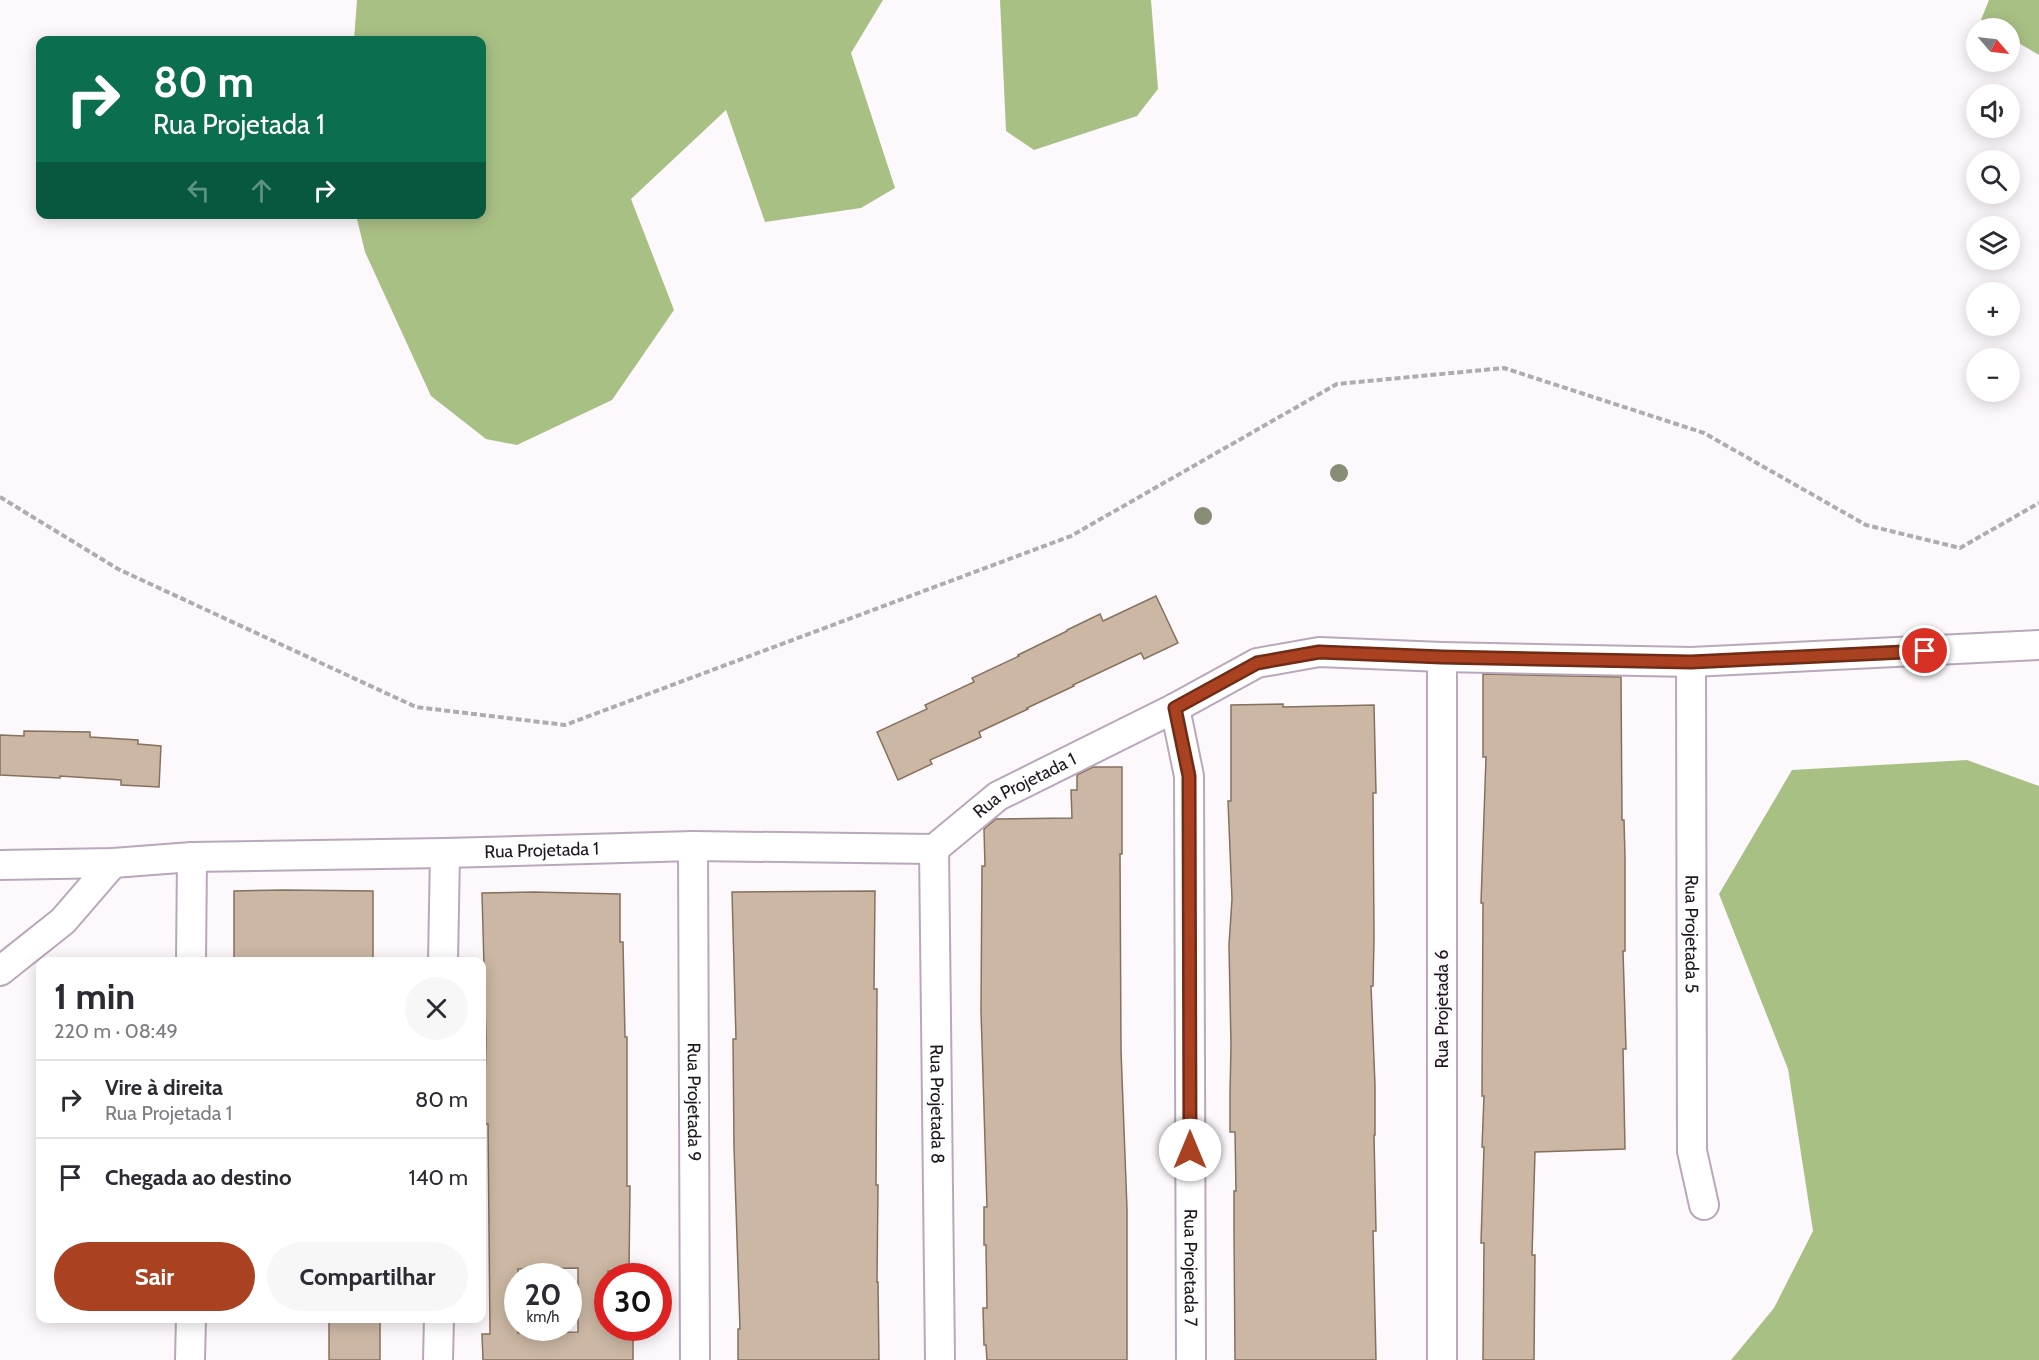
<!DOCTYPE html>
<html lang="pt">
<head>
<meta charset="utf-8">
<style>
  :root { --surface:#fff; --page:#f7f7f7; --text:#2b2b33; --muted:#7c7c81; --line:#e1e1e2; --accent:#aa4221 }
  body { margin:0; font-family:Cabin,sans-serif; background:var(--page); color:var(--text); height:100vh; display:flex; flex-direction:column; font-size:22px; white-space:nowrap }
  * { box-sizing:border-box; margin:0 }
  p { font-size:20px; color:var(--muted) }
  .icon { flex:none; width:33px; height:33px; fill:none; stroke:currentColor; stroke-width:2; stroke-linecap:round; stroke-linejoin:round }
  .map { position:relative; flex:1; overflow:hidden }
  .sheet { position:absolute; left:36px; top:957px; width:450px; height:366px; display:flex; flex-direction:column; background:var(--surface); border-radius:12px; box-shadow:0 3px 15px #0003 }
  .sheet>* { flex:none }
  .hud { position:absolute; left:36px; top:36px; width:450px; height:183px; border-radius:12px; box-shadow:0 3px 15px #0003; background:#0b6e4f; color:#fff; overflow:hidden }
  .needle { width:39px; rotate:118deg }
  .buttons { position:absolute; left:1966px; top:18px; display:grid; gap:12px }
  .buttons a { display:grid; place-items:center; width:54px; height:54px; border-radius:50%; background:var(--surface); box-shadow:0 3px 15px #0003; font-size:30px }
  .speed { position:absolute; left:504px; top:1263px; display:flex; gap:12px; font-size:30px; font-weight:700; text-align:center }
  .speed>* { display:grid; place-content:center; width:78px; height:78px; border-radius:50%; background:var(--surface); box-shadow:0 3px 15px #0003; line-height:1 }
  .speed small { font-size:15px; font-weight:400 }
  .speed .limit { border:9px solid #d22; background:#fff; color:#111 }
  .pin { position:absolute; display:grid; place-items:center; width:51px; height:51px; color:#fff; margin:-26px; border:3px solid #fff; border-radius:50%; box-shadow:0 2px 6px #0007 }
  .me { position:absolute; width:66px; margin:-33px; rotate:0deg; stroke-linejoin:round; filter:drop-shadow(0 0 4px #0008) }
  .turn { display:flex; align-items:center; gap:21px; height:126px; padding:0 18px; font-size:27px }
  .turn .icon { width:78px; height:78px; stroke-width:2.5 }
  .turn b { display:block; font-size:42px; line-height:51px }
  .lanes { display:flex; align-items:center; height:57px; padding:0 18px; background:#0003; justify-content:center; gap:30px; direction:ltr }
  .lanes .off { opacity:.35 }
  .round { display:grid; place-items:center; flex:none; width:63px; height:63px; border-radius:32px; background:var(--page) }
  .headline { display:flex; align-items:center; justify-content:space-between; height:102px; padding:0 18px }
  h1 { font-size:36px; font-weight:700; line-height:45px }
  .cta { display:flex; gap:12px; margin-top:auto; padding:12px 18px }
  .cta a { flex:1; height:69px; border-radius:36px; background:var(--accent); color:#fff; font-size:24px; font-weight:700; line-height:69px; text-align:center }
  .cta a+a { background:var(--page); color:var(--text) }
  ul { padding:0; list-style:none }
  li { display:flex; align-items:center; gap:18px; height:78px; padding:0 18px; border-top:2px solid var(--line) }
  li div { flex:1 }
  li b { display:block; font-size:22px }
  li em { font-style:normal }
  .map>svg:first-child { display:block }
  .forest { fill:#a9c085 }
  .building { fill:#cbb7a3; stroke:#84715e; stroke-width:1.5; fill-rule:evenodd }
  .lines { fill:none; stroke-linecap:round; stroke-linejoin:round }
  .minor-casing { stroke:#baa7bb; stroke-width:32 }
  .path { stroke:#b0abb1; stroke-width:4; stroke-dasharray:6 3; stroke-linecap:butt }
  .minor { stroke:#fff; stroke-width:28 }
  .tree { fill:#878d76 }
  .route-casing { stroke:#6e2b15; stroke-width:15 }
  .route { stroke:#aa4221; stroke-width:10 }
  .labels { text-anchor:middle; stroke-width:5; stroke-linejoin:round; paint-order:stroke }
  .street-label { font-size:18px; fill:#1f1820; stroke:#fcf8fc }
</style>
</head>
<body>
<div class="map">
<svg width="2039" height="1360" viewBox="0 0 2039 1360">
  <rect width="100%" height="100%" fill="#fcf8fc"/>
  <g class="forest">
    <path d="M357,0H883L851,53L895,188L861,208L765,222L726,110L631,199L674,310L612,400L517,445L486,439L431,396L365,252L356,215L482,214V40H354Z"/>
    <path d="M1000,0H1151L1158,89L1137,116L1034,150L1006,131Z"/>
    <path d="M1989,0H2039V55L2010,38V28H1994L1981,20Z"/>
    <path d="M1967,760L2039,786V1360H1731L1774,1308L1813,1231L1788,1069L1719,894L1792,770Z"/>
  </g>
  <g class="building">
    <path d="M1156,596L1178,643L1144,659L1141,653L1073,685L1074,686L1027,708L1028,709L979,732L981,737L930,760L932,764L898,780L877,732L927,709L925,705L974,682L972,678L1019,656L1018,655L1067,631V630L1100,614L1103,621Z"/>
    <path d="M1483,674L1621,677L1622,820H1624L1625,857V951H1623L1626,1049H1623L1625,1149L1535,1152L1532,1255H1535L1534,1360H1483L1484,1243H1481L1484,1147H1482L1484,1096H1482L1483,903H1481L1486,757H1483Z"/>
    <path d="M1283,704V707L1374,705L1376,793H1373L1374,939L1373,986H1371L1375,1085V1135H1374L1376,1231H1373L1376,1360H1235L1234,1228V1191H1236L1235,1132H1230V1094L1231,1045L1229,945L1232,899L1228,801H1231V705Z"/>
    <path d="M24,731L90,732V737L138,740V744L161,746L159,787L121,785V780L60,776V778L0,775V735L24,736Z"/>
    <path d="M1093,767H1122V854H1120L1121,1050L1127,1209V1360H987L986,1345H984L983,1308H987L986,1245H984V1207H987L981,1011L982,866H985L984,829L996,819L1072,818L1071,790H1077V775Z"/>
    <path d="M285,890L373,891V962H234V891Z"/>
    <path d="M875,891L874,989H877L876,1185H878L877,1282H878L879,1360H738V1329H740L734,1147L733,1039H736L732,892Z"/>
    <path d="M534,892L620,894V942H623L625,1037H627V1186H630L629,1271H608V1331H633V1360H483L482,1334H490L488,1124H484L486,1040L482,893ZM578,1268V1332L518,1333V1269Z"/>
    <rect x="329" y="1318" width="51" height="42"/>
  </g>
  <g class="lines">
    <defs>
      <g id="minor">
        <path d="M1442,657V1360"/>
        <path id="s1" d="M1691,662L1692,1151L1704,1205"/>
        <path id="s2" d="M1175,708L1189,776L1191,1360"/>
        <path id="s3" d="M693,846L695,1360"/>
        <path id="s4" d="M934,849L940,1360"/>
        <path id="s5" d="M0,865L113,863L192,857L445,853L693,846L934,849L998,796L1175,708L1257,663L1319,652L1442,657L1691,662L2039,645"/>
        <path d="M191,962L192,857"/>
        <path d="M443,962L445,853"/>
        <path d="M0,971L63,921L113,863"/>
        <path d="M190,1360L191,1318"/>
        <path d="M438,1360L439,1318"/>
      </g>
    </defs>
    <use href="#minor" class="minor-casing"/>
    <path class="path" d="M0,497L118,569L416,707L565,725L1071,536L1337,384L1504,368L1704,433L1866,525L1960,548L2039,503"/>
    <use href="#minor" class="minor"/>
  </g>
  <g class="tree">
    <circle cx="1339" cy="473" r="9"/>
    <circle cx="1203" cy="516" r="9"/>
  </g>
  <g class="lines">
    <defs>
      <path id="route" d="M1190,1150L1189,776L1175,708L1257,663L1319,652L1442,657L1691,662L1925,651"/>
    </defs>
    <use href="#route" class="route-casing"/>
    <use href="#route" class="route"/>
  </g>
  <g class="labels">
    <g class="street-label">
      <text dy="6" stroke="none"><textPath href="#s5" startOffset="1046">Rua Projetada 1</textPath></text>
      <text dy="6" stroke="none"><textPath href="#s5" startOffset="542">Rua Projetada 1</textPath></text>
      <text dy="6" stroke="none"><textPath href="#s1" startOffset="272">Rua Projetada 5</textPath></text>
      <text transform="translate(1442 1009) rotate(-90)" y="6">Rua Projetada 6</text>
      <text dy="6" stroke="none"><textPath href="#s3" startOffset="256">Rua Projetada 9</textPath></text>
      <text dy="6" stroke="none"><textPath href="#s4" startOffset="255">Rua Projetada 8</textPath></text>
      <text dy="6" stroke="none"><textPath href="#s2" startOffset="561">Rua Projetada 7</textPath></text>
    </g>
  </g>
</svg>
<div class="buttons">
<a><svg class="needle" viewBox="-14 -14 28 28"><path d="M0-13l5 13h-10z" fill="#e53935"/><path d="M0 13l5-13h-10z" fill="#7c7c81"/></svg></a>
<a><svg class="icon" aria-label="sound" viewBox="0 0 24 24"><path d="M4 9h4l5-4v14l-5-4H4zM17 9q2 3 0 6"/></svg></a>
<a><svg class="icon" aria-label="search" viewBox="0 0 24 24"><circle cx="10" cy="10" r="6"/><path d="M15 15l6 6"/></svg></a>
<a><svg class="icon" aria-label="layers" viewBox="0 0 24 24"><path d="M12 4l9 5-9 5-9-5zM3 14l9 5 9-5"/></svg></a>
<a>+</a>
<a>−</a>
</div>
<div class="speed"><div>20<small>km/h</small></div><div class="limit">30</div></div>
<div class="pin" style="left:1925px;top:651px;background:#d93025"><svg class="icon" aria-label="arrive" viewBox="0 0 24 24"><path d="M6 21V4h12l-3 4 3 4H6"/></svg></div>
<svg class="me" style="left:1190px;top:1150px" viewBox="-20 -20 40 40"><circle r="19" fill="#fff"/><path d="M0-13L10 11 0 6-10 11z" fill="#aa4221"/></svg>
<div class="hud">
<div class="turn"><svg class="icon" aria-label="right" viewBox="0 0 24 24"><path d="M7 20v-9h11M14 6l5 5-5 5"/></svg><div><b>80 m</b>Rua Projetada 1</div></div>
<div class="lanes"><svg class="icon off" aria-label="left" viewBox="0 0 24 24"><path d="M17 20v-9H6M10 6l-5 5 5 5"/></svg><svg class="icon off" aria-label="ahead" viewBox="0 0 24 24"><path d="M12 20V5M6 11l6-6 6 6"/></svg><svg class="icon" aria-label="right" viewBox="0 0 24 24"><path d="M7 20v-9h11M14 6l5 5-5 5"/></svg></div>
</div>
<section class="sheet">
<div class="headline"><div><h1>1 min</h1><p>220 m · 08:49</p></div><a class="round"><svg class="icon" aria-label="close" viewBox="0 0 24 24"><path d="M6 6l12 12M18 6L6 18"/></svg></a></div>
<ul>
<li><svg class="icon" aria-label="right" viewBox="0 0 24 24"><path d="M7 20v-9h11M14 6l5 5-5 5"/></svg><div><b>Vire à direita</b><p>Rua Projetada 1</p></div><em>80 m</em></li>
<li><svg class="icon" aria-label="arrive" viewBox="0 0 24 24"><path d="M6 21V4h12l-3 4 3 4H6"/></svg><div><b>Chegada ao destino</b></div><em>140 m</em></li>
</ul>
<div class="cta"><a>Sair</a><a>Compartilhar</a></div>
</section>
</div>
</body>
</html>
